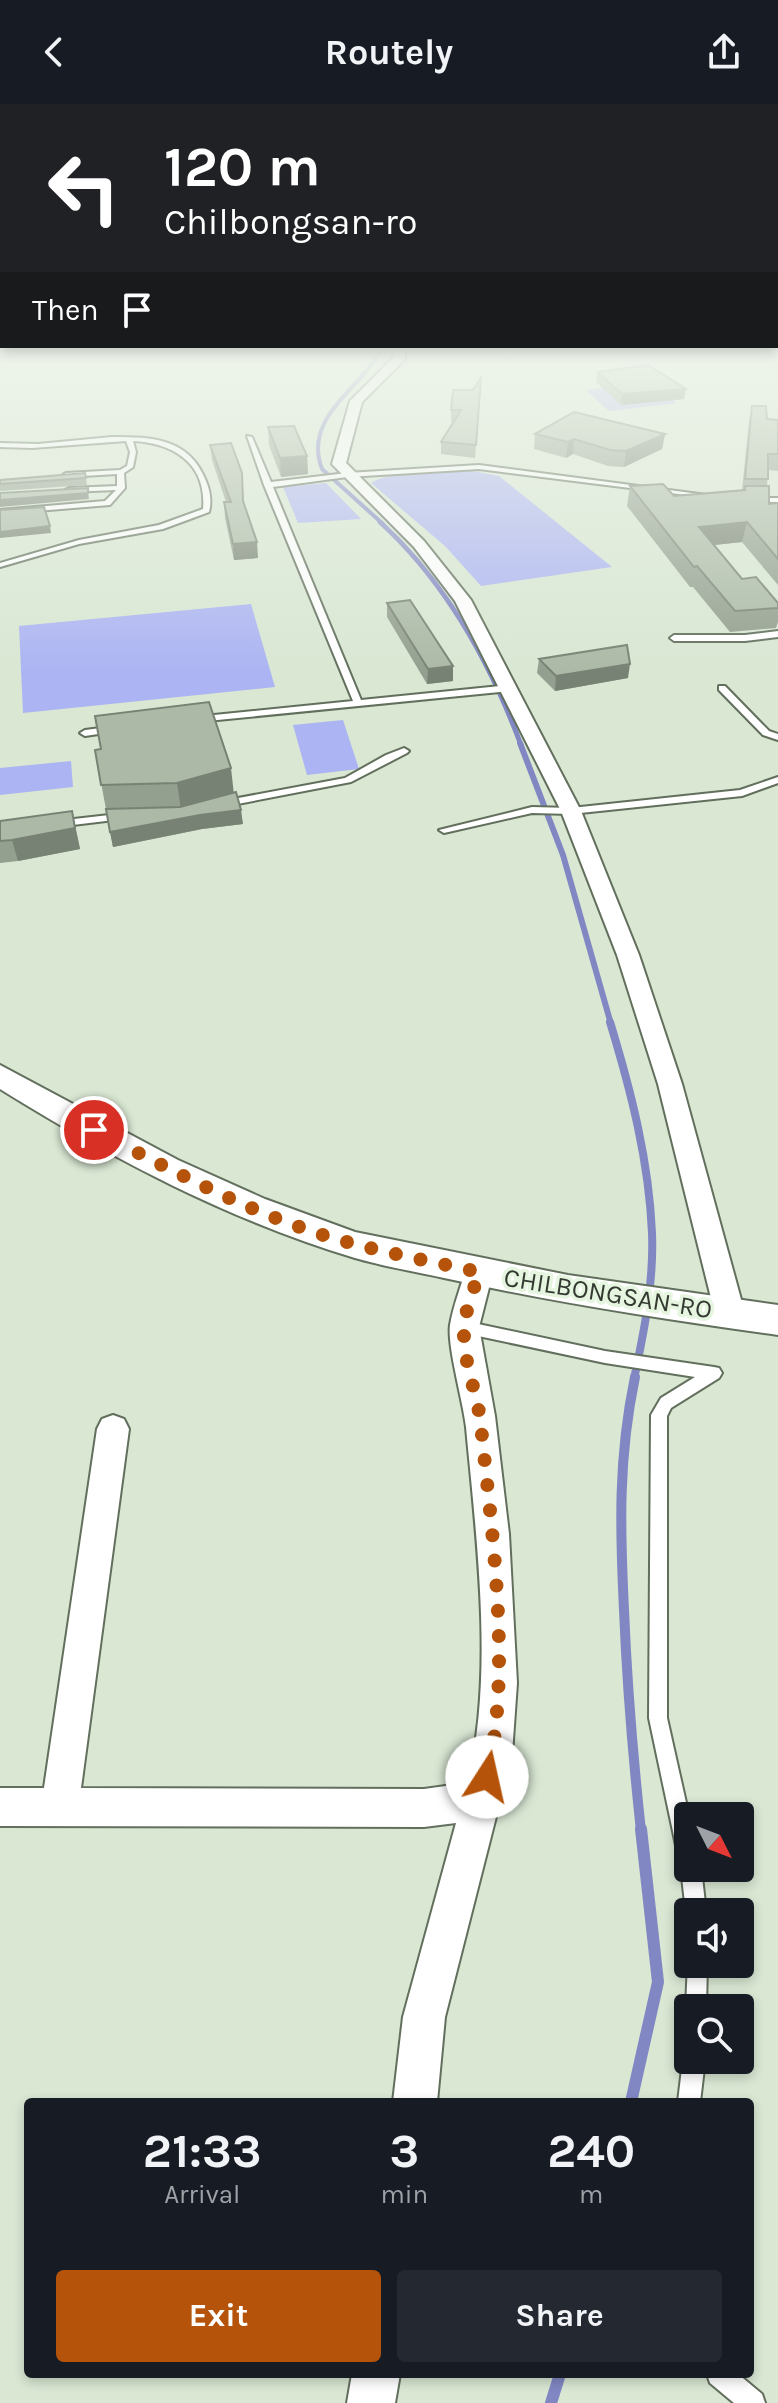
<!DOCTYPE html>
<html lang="en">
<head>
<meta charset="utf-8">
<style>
  :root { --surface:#171b24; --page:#242831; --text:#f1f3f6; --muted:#9ea1a6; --accent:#b45309 }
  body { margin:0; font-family:Karla,sans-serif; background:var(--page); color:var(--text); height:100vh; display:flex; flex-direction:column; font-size:30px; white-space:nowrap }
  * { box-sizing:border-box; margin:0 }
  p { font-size:26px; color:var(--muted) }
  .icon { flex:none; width:44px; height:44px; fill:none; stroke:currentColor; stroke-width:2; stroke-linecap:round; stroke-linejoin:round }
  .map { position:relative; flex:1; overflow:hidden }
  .panel { position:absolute; left:24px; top:1994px; width:730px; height:280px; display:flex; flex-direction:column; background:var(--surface); border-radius:8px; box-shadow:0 4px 12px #0003 }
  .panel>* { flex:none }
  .banner { position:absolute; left:0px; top:0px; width:778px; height:244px; box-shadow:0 4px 12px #0003; background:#202124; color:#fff; overflow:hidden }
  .needle { width:52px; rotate:132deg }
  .fabs { position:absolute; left:674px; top:1698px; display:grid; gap:16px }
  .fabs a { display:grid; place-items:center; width:80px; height:80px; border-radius:8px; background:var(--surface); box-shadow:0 4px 12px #0003; font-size:40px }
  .pin { position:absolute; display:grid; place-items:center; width:68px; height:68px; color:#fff; margin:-34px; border:4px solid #fff; border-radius:50%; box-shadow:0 2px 8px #0007 }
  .me { position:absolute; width:88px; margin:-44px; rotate:10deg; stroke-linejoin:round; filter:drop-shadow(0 0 6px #0008) }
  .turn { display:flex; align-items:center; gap:28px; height:168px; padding:0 32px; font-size:36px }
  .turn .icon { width:104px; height:104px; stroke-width:2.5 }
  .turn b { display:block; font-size:56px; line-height:68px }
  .then { display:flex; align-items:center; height:76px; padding:0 32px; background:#0003; gap:16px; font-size:30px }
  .eta { display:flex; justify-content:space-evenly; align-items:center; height:136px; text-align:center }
  .eta b { font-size:48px; font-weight:700; line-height:56px }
  .cta { display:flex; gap:16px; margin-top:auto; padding:16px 32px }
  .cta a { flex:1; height:92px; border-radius:8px; background:var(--accent); color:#fff; font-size:32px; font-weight:700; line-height:92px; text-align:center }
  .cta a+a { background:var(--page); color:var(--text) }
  header { display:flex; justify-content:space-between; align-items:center; height:104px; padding:0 32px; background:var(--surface); font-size:36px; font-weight:700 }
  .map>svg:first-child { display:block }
  .green { fill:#acb4f3 }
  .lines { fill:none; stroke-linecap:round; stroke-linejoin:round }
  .stream-far5 { stroke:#8187c3; stroke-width:4 }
  .stream-far4 { stroke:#8187c3; stroke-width:5 }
  .stream-far3 { stroke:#8187c3; stroke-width:6 }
  .stream-far2 { stroke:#8187c3; stroke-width:8 }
  .stream-far1 { stroke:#8187c3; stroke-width:10 }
  .stream { stroke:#8187c3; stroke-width:12 }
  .service-casing { stroke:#626f5d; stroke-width:4 }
  .minor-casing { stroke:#626f5d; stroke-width:4 }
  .tertiary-casing { stroke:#626f5d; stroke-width:4 }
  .service { fill:#fff; fill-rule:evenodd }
  .minor { fill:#fff; fill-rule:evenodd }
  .tertiary { fill:#fff; fill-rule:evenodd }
  .wall { fill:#939f8f }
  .shaded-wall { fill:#788274 }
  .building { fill:#abb9a6; stroke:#788274; stroke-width:2 }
  .route { stroke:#b45309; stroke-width:14; stroke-dasharray:0 25.2 }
  .labels { text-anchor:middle; stroke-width:7; stroke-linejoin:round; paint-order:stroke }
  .street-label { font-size:26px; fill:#343a32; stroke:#e6f5e0 }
</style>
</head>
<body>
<header><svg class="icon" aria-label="back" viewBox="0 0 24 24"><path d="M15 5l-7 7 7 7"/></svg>Routely<svg class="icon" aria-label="share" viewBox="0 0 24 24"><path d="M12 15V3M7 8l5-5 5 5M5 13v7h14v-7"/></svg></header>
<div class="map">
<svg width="778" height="2299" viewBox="0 0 778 2299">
  <rect width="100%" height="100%" fill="#d9e7d3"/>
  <g class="green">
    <path d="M652,279L677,299L609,307L586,286Z"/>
    <path d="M466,366L499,372L612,463L481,482L445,442L371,379C387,367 444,368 466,366Z"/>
    <path d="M326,379L361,415L298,419L283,383Z"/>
    <path d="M251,500L275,583L23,609L19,522Z"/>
    <path d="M343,616L359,665L307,671L293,621Z"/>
    <path d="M71,657L73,683L0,691V664Z"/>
  </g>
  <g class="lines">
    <path class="stream-far5" d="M381,246C362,284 302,313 322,365L383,420"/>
    <path class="stream-far4" d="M380,418C446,478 490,558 521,641"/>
    <path class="stream-far3" d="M520,639L563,751L611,920"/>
    <path class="stream-far2" d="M610,918C631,987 649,1057 652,1129C654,1178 644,1228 634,1275"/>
    <path class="stream-far1" d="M635,1273C618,1354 620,1424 624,1506C627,1580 633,1653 641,1727"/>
    <g class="stream">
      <path d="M631,1998L658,1878L641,1725"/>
      <path d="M551,2299L560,2270"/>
    </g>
    <defs>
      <g id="service">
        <path d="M247,332L252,333L271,378L347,369L479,361L722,393L718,395L479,365L347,373L273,383L361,596L511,581L515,584L511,587L197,618L194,617V613L353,597L264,381Z"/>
        <path d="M112,333C153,333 189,334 206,377C210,387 212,397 209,408L163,425L79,440L0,463V459L79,436L159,421L203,405C207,359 173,339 133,337L136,348L133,363L124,369L125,384L110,401L0,410V406L105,397L116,386L69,388L65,386L69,384L117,382V370L66,373L63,371L66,369L120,366L127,362L130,348L126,337L32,344L0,343V339L38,340Z"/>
        <path d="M750,394H778V398H747Z"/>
        <path d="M778,527V533L745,537H674L670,534L674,531H745Z"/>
        <path d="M719,582H725L769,627L778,630V636L763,631L719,586Z"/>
        <path d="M116,622L119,623V627L85,632L80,629L85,626Z"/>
        <path d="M404,644L409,647L407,649L351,678L222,703L217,700L222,697L345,674L386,651Z"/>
        <path d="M778,673V679L742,692L571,710L532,709L444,729L439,726L532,703L571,704L740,686Z"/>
        <path d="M127,709L132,712L131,714L56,723L51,720L56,717Z"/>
        <path d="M464,1217L605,1247L714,1263L719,1264L722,1269L719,1274L671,1304L667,1312V1614L689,1712L688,1764H701L706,1808H688V1813L686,1808L681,1764L683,1759L678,1751L649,1614L651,1311L661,1294L695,1273L605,1259L464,1229L459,1227L457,1223L459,1219Z"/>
        <path d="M688,1857V1860H707L706,1904H688V1910L686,1904Z"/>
        <path d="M686,1948L688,1956H705L700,1998H678L683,1956Z"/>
        <path d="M707,2270H738L762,2290L765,2299H734L710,2279Z"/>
      </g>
      <g id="minor">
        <path d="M393,246H405V255L362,298L346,359L424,437L471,496L581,707L639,851L682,980L745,1210L740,1218L730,1222L720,1218L715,1210L658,980L617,851L561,707L455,497L414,443L332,360L350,297L393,254Z"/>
        <path d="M479,1157L489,1160L493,1168L479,1223L495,1312L509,1430L517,1579L512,1650L445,1913L437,1998H393L403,1913L456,1719L424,1723L0,1722V1684H44L97,1325L102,1315L113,1311L124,1315L129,1325L81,1684L424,1685L467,1679C495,1574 476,1431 466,1323C463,1297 447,1242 450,1221C453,1203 460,1185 465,1168L469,1160Z"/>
        <path d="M352,2270H400L395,2299H347Z"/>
      </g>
      <path id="tertiary" d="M0,961L178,1056L265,1095L355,1128L568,1171L778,1201V1231C668,1216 558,1199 449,1175C418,1168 386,1163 355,1154C229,1116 111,1054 0,985Z"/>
    </defs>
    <use href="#service" class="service-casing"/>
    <use href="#minor" class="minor-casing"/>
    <use href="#tertiary" class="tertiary-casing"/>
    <use href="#service" class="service"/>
    <use href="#minor" class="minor"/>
    <use href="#tertiary" class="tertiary"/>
  </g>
  <g class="wall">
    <path d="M597,268L684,295L621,301L596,278Z"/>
    <path d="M481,274L475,354L441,350V338L453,318H451V306L473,286Z"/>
    <path d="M752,302L767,315L778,316V367L768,366L767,382L769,400L778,399V481L742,438L714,441L742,475L778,499V518L776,524L730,528L693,483H690L627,402L630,382L674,392L742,386L749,317Z"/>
    <path d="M268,323L307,352L308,370L281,373L269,341Z"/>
    <path d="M535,330H665L662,345L624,363L608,362L573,350L566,354L534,345Z"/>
    <path d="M210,341L242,369L244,401L258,454L234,456L225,414L224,398H226L212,356Z"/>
    <path d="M85,369L87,381L0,387V376Z"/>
    <path d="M387,499L453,562V577L427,580L387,513Z"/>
    <path d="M539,555L628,574L555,587L537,569Z"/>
    <path d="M95,646L234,689L243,720L202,725L113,743Z"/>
    <path d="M72,707L80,745L18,757L0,759V717Z"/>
  </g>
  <g class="shaded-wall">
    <path d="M686,285L684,295L621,301L622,290Z"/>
    <path d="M665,330L662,345L624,363L626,347Z"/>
    <path d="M574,335L573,350L566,354L568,338Z"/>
    <path d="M307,352L308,370L281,373L280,354Z"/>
    <path d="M88,389L89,395L0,403V396Z"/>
    <path d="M747,418L742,438L696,443L699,423Z"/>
    <path d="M50,422L51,429L0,434V428Z"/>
    <path d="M257,438L258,454L234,456L233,440Z"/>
    <path d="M630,560L628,574L555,587L556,572Z"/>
    <path d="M453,562V577L427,580L428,565Z"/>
    <path d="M231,664L234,691L181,706L177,679Z"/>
    <path d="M241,706L243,720L202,725L113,743L110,728L200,711Z"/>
    <path d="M72,707L80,745L18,757L12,736Z"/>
  </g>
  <g class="building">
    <path d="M648,261L686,285L622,290L597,268Z"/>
    <path d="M481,274L476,341L441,338L461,306H451L453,286H473Z"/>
    <path d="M752,302H766L767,315L778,316V350H768V375H745Z"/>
    <path d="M574,308L665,330L626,347L610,346L574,335L568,338L535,330Z"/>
    <path d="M294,322L307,352L280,354L268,323Z"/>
    <path d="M231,339L242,369L243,397L257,438L233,440L224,398H231L210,341Z"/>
    <path d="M85,369L86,374L0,380V376Z"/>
    <path d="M663,380L674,392L745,386V382H769V400L778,399V455L747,418L699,423L742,475L756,473L778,499V504L735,507L697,462L694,463L630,382Z"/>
    <path d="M88,384V389L0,396V389Z"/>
    <path d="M44,403L50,422L0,428V406Z"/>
    <path d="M410,496L453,562L428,565L387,499Z"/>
    <path d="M627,541L630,560L556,572L539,555Z"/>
    <path d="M209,598L231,664L177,679L101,681L95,646L101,645L95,612Z"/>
    <path d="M236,688L241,706L200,711L110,728L106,705L180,703Z"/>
    <path d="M72,707L75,724L12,736L0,737V717Z"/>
  </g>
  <linearGradient id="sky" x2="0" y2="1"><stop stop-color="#7fa2d9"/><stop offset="0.43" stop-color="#eef4eb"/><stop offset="1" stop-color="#eef4eb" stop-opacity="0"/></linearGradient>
  <rect width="778" height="568" fill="url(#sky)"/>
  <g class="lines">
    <path class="route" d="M94,1026C176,1068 258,1114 347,1138C390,1150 435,1158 479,1168C474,1186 464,1208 464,1227C463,1259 478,1290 481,1322C492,1429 512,1569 487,1673"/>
  </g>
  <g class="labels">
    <g class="street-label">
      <text transform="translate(608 1189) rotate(9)" y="9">CHILBONGSAN-RO</text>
    </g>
  </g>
</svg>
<div class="fabs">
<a><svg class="needle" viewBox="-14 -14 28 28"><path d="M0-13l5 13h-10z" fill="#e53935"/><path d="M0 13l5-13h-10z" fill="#9ea1a6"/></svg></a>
<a><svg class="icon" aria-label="sound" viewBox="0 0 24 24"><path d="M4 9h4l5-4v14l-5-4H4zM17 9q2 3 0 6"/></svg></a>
<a><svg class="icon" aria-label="search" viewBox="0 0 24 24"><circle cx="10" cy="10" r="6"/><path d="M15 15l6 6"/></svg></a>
</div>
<div class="pin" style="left:94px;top:1026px;background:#d93025"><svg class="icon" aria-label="arrive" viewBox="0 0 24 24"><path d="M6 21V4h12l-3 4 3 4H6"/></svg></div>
<svg class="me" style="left:487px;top:1673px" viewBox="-20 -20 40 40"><circle r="19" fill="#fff"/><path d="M0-13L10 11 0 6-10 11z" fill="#b45309"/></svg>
<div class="banner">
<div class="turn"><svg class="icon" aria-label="left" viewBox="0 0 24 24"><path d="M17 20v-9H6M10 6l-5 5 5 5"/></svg><div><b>120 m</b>Chilbongsan-ro</div></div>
<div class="then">Then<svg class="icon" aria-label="arrive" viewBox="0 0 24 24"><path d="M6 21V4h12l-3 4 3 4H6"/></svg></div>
</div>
<section class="panel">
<div class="eta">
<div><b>21:33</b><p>Arrival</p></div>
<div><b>3</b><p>min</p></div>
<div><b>240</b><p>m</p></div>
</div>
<div class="cta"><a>Exit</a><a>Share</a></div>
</section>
</div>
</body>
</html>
